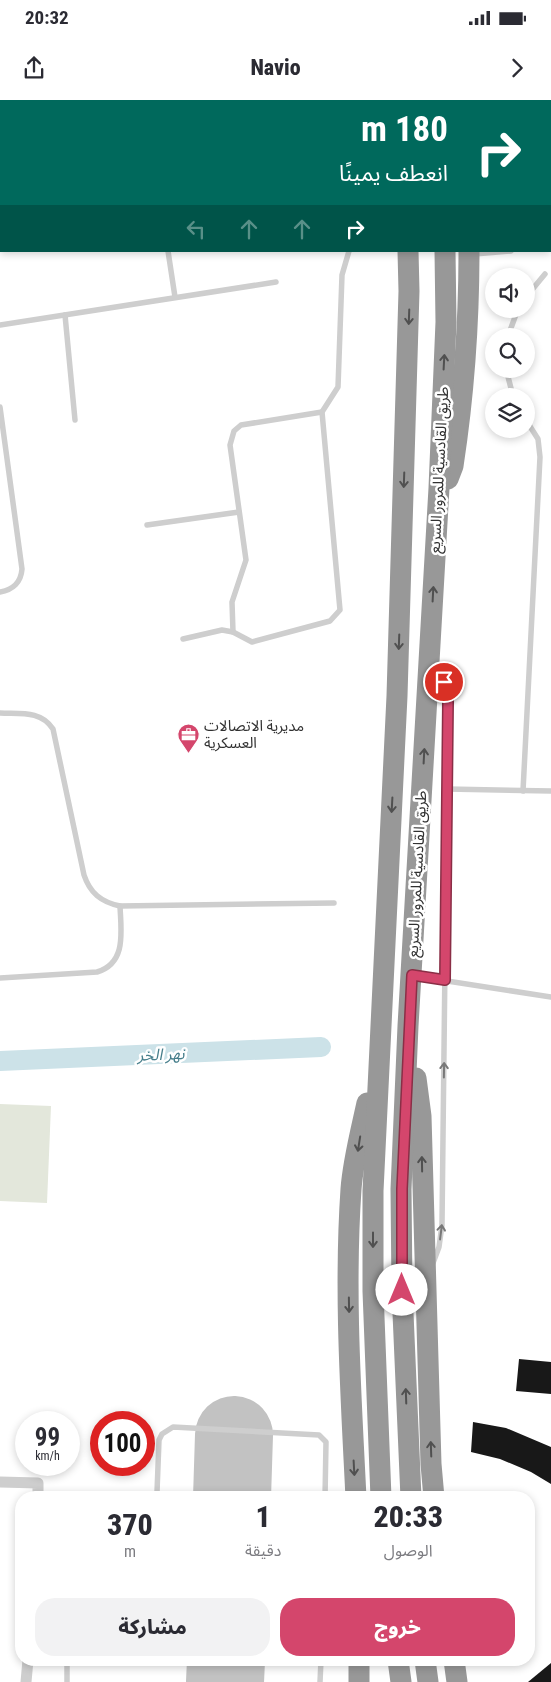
<!DOCTYPE html>
<html lang="ar">
<head>
<meta charset="utf-8">
<style>
  :root { --surface:#fff; --page:#f2f2f3; --text:#2b2b33; --muted:#7c7c81; --accent:#d4466c }
  body { margin:0; font-family:"Roboto Condensed","Noto Sans Arabic",sans-serif; background:var(--page); color:var(--text); direction:rtl; height:100vh; display:flex; flex-direction:column; font-size:19px; white-space:nowrap }
  * { box-sizing:border-box; margin:0 }
  p { font-size:16px; color:var(--muted) }
  .icon { flex:none; width:28px; height:28px; fill:none; stroke:currentColor; stroke-width:2; stroke-linecap:round; stroke-linejoin:round }
  .map { position:relative; flex:1; overflow:hidden; direction:ltr }
  .sheet { position:absolute; left:15px; top:1391px; width:520px; height:175px; display:flex; flex-direction:column; background:var(--surface); border-radius:20px; box-shadow:0 2px 8px #0003; direction:rtl }
  .sheet>* { flex:none }
  .guide { position:absolute; left:0px; top:0px; width:551px; height:152px; box-shadow:0 2px 8px #0003; direction:rtl; background:#00695c; color:#fff; overflow:hidden }
  .buttons { position:absolute; left:485px; top:168px; display:grid; gap:10px }
  .buttons a { display:grid; place-items:center; width:50px; height:50px; border-radius:50%; background:var(--surface); box-shadow:0 2px 8px #0003; font-size:25px }
  .speed { position:absolute; left:15px; top:1311px; display:flex; gap:10px; font-size:25px; font-weight:700; text-align:center }
  .speed>* { display:grid; place-content:center; width:65px; height:65px; border-radius:50%; background:var(--surface); box-shadow:0 2px 8px #0003; line-height:1 }
  .speed small { font-size:12px; font-weight:400 }
  .speed .limit { border:8px solid #d22; background:#fff; color:#111 }
  .pin { position:absolute; display:grid; place-items:center; width:42px; height:42px; color:#fff; margin:-21px; border:2px solid #fff; border-radius:50%; box-shadow:0 1px 5px #0007 }
  .me { position:absolute; width:55px; margin:-28px; rotate:0deg; stroke-linejoin:round; filter:drop-shadow(0 0 4px #0008) }
  .turn { display:flex; align-items:center; gap:18px; height:105px; padding:0 20px; font-size:22px }
  .turn .icon { width:65px; height:65px; stroke-width:2.5 }
  .turn b { display:block; font-size:35px; line-height:42px }
  .lanes { display:flex; align-items:center; height:48px; padding:0 20px; background:#0003; justify-content:center; gap:25px; direction:ltr }
  .lanes .off { opacity:.35 }
  .eta { display:flex; justify-content:space-evenly; align-items:center; height:85px; text-align:center }
  .eta b { font-size:30px; font-weight:800; line-height:35px }
  .action { display:flex; gap:10px; margin-top:auto; padding:10px 20px }
  .action a { flex:1; height:58px; border-radius:20px; background:var(--accent); color:#fff; font-size:20px; font-weight:800; line-height:58px; text-align:center }
  .action a+a { background:var(--page); color:var(--text) }
  .status { display:flex; justify-content:space-between; align-items:center; height:35px; padding:0 25px; background:var(--surface); direction:ltr }
  .status svg { height:14px; fill:currentColor }
  header { display:flex; justify-content:space-between; align-items:center; height:65px; padding:0 20px; background:var(--surface); font-size:22px; font-weight:800 }
  .map>svg:first-child { display:block }
  .green { fill:#e3e7db }
  .lines { fill:none; stroke-linecap:round; stroke-linejoin:round }
  .river { stroke:#cce2e8; stroke-width:20 }
  .runway { stroke:#c2c2c2; stroke-width:78 }
  .building { fill:#181818 }
  .lane { stroke:#cecece; stroke-width:5.5 }
  .street { stroke:#cecece; stroke-width:11 }
  .secondary { stroke:#bbb; stroke-width:16 }
  .highway { stroke:#989898; stroke-width:21 }
  .oneway { stroke:#505050 }
  .oneway2 { stroke:#787878 }
  .route-casing { stroke:#8a2e46; stroke-width:12 }
  .route { stroke:#d4466c; stroke-width:9 }
  .labels { text-anchor:middle; stroke-width:5; stroke-linejoin:round; paint-order:stroke }
  .street-label { font-size:15px; fill:#313131; stroke:#fff }
  .poi-label { font-size:15px; fill:#313131; stroke:#fff; text-anchor:start }
  .water-label { font-size:16px; font-style:italic; fill:#467e8b; stroke:#fff }
</style>
</head>
<body>
<div class="status"><b>20:32</b><svg viewBox="0 0 49 12"><path d="M0 12V9h3v3zM5 12V6h3v6zM10 12V3h3v9zM15 12V0h3v12zM26 1h20v11H26zM47 4h2v5h-2z"/></svg></div>
<header><svg class="icon" aria-label="forward" viewBox="0 0 24 24"><path d="M9 5l7 7-7 7"/></svg>Navio<svg class="icon" aria-label="share" viewBox="0 0 24 24"><path d="M12 15V3M7 8l5-5 5 5M5 13v7h14v-7"/></svg></header>
<div class="map">
<svg width="551" height="1582" viewBox="0 0 551 1582">
  <rect width="100%" height="100%" fill="#fff"/>
  <g class="green">
    <rect x="83" y="0" width="214" height="1"/>
    <path d="M0,1004L51,1006L47,1103L0,1101Z"/>
  </g>
  <g class="lines">
    <path class="river" d="M0,961L321,947"/>
    <g class="runway">
      <path d="M232,1398L234,1335"/>
      <path d="M225,1582L226,1560"/>
    </g>
  </g>
  <g class="building">
    <path d="M519,1259L551,1262V1294L516,1291Z"/>
    <path d="M473,1322L506,1328L551,1347V1384L531,1372L500,1359L471,1352Z"/>
    <path d="M551,1563V1582H528Z"/>
  </g>
  <g class="lines">
    <g class="lane">
      <path d="M303,0V1"/>
      <path d="M550,148H551"/>
      <path d="M168,151L175,197"/>
      <path d="M474,154L511,151"/>
      <path d="M526,197L545,174"/>
      <path d="M65,215L75,320"/>
      <path d="M0,225L276,182"/>
      <path d="M508,236L518,209"/>
      <path d="M506,269L513,296"/>
      <path d="M0,307L22,469C21,482 13,490 0,492"/>
      <path d="M147,425L239,412"/>
      <path d="M233,532L232,502L246,460L230,345L234,331L241,325L322,312"/>
      <path d="M183,539L222,530L233,532L252,542L330,521L340,510L322,312L338,287L342,175L349,151"/>
      <path d="M0,613C20,614 41,610 53,629L84,775C90,793 101,802 120,806L334,803"/>
      <path d="M447,689L551,691"/>
      <path d="M523,691L540,357L538,339L526,320"/>
      <path d="M415,876L551,897"/>
      <path d="M0,878L97,872C127,863 121,831 120,806"/>
      <path d="M433,1163L439,1147L442,1125L448,602L444,582L434,567"/>
      <path d="M154,1398L157,1392L159,1340L162,1334L173,1327L319,1335L326,1342L325,1398"/>
      <path d="M67,1582V1560"/>
      <path d="M320,1582L321,1560"/>
    </g>
    <g class="street">
      <path d="M0,1382L38,1383V1398"/>
      <path d="M26,1582L28,1560"/>
    </g>
    <path class="secondary" d="M0,111H1"/>
    <g class="highway">
      <path d="M402,0L403,1"/>
      <path d="M437,0V1"/>
      <path d="M458,0L459,1"/>
      <path d="M381,1V0"/>
      <path d="M448,379L453,366C464,294 469,224 469,151"/>
      <path d="M416,978L421,1016L431,1364L434,1398"/>
      <path d="M356,1398C351,1295 344,1192 351,1089C353,1061 361,1031 367,1003"/>
      <path d="M381,1398L373,1191V1091L397,596L409,191L408,151"/>
      <path d="M411,1398L402,1190L401,1089L408,926L439,388L446,222L445,151"/>
      <path d="M359,1560V1582"/>
      <path d="M398,1560L401,1582"/>
      <path d="M425,1560L428,1582"/>
      <path d="M454,1560L457,1582"/>
    </g>
  </g>
  <defs><path id="oneway-shaft" d="M-6 0H5M1.5-3L5.5 0L1.5 3" fill="none" stroke-width="1.6" stroke-linecap="round" stroke-linejoin="round" transform="scale(1.25)"/></defs>
  <g class="oneway">
    <use href="#oneway-shaft" transform="translate(409 217) rotate(92)"/>
    <use href="#oneway-shaft" transform="translate(444 262) rotate(-87)"/>
    <use href="#oneway-shaft" transform="translate(404 380) rotate(92)"/>
    <use href="#oneway-shaft" transform="translate(433 494) rotate(-87)"/>
    <use href="#oneway-shaft" transform="translate(399 542) rotate(92)"/>
    <use href="#oneway-shaft" transform="translate(424 656) rotate(-87)"/>
    <use href="#oneway-shaft" transform="translate(392 705) rotate(93)"/>
    <use href="#oneway-shaft" transform="translate(359 1044) rotate(99)"/>
    <use href="#oneway-shaft" transform="translate(422 1064) rotate(-91)"/>
    <use href="#oneway-shaft" transform="translate(373 1140) rotate(90)"/>
    <use href="#oneway-shaft" transform="translate(349 1205) rotate(89)"/>
    <use href="#oneway-shaft" transform="translate(406 1296) rotate(-92)"/>
    <use href="#oneway-shaft" transform="translate(431 1349) rotate(-92)"/>
    <use href="#oneway-shaft" transform="translate(354 1368) rotate(87)"/>
  </g>
  <g class="oneway2">
    <use href="#oneway-shaft" transform="translate(444 970) rotate(-89)"/>
    <use href="#oneway-shaft" transform="translate(441 1132) rotate(-83)"/>
  </g>
  <g class="lines">
    <defs>
      <path id="route" d="M402,1190V1089L412,875L445,880L448,602L444,582"/>
    </defs>
    <use href="#route" class="route-casing"/>
    <use href="#route" class="route"/>
  </g>
  <defs>
    <symbol id="office-pin" viewBox="-11 -11 22 30"><path d="M0 17L-7.5 6A9.5 9.5 0 1 1 7.5 6Z" fill="#d4466c" stroke="#fff"/><path d="M-6-3h4V-5.5h4V-3h4V5H-6ZM-1-4.5V-3h2v-1.5ZM-6 0V1H6V0Z" fill="#fff"/></symbol>
  </defs>
  <g fill-rule="evenodd">
    <use href="#office-pin" x="176" y="622" width="25" height="34"/>
  </g>
  <g class="labels">
    <g class="street-label">
      <text transform="translate(439 370) rotate(-87)" y="5">طريق القادسية للمرور السريع</text>
      <text transform="translate(417 774) rotate(-87)" y="5">طريق القادسية للمرور السريع</text>
    </g>
    <g class="poi-label">
      <text x="204" y="631">مديرية الاتصالات<tspan x="204" dy="17">العسكرية</tspan></text>
    </g>
    <g class="water-label">
      <text transform="translate(161 954) rotate(-2)" y="6">نهر الخر</text>
    </g>
  </g>
</svg>
<div class="buttons">
<a><svg class="icon" aria-label="sound" viewBox="0 0 24 24"><path d="M4 9h4l5-4v14l-5-4H4zM17 9q2 3 0 6"/></svg></a>
<a><svg class="icon" aria-label="search" viewBox="0 0 24 24"><circle cx="10" cy="10" r="6"/><path d="M15 15l6 6"/></svg></a>
<a><svg class="icon" aria-label="layers" viewBox="0 0 24 24"><path d="M12 4l9 5-9 5-9-5zM3 14l9 5 9-5"/></svg></a>
</div>
<div class="speed"><div>99<small>km/h</small></div><div class="limit">100</div></div>
<div class="pin" style="left:444px;top:582px;background:#d93025"><svg class="icon" aria-label="arrive" viewBox="0 0 24 24"><path d="M6 21V4h12l-3 4 3 4H6"/></svg></div>
<svg class="me" style="left:402px;top:1190px" viewBox="-20 -20 40 40"><circle r="19" fill="#fff"/><path d="M0-13L10 11 0 6-10 11z" fill="#d4466c"/></svg>
<div class="guide">
<div class="turn"><svg class="icon" aria-label="right" viewBox="0 0 24 24"><path d="M7 20v-9h11M14 6l5 5-5 5"/></svg><div><b>180 m</b>انعطف يمينًا</div></div>
<div class="lanes"><svg class="icon off" aria-label="left" viewBox="0 0 24 24"><path d="M17 20v-9H6M10 6l-5 5 5 5"/></svg><svg class="icon off" aria-label="ahead" viewBox="0 0 24 24"><path d="M12 20V5M6 11l6-6 6 6"/></svg><svg class="icon off" aria-label="ahead" viewBox="0 0 24 24"><path d="M12 20V5M6 11l6-6 6 6"/></svg><svg class="icon" aria-label="right" viewBox="0 0 24 24"><path d="M7 20v-9h11M14 6l5 5-5 5"/></svg></div>
</div>
<section class="sheet">
<div class="eta">
<div><b>20:33</b><p>الوصول</p></div>
<div><b>1</b><p>دقيقة</p></div>
<div><b>370</b><p>m</p></div>
</div>
<div class="action"><a>خروج</a><a>مشاركة</a></div>
</section>
</div>
</body>
</html>
